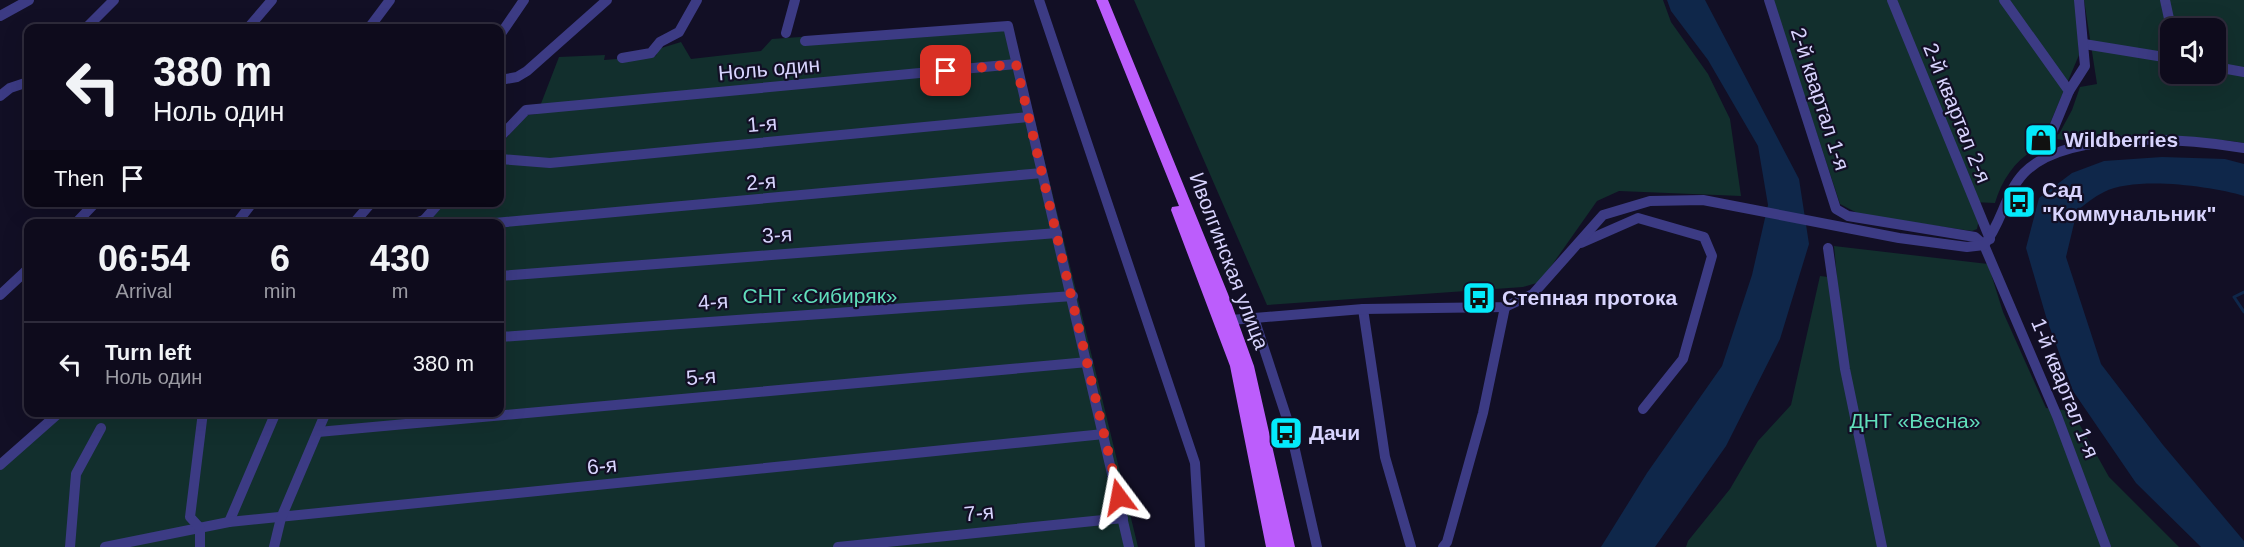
<!DOCTYPE html>
<html lang="en">
<head>
<meta charset="utf-8">
<style>
  :root { --surface:#0e0b1c; --page:#171425; --text:#f1f3f6; --muted:#9b9ba3; --line:#2e2b3b }
  body { margin:0; font-family:Arial,sans-serif; background:var(--page); color:var(--text); height:100vh; display:flex; flex-direction:column; font-size:22px; white-space:nowrap }
  * { box-sizing:border-box; margin:0 }
  p { font-size:20px; color:var(--muted) }
  .icon { flex:none; width:33px; height:33px; fill:none; stroke:currentColor; stroke-width:2; stroke-linecap:round; stroke-linejoin:round }
  .map { position:relative; flex:1; overflow:hidden }
  .panel { position:absolute; left:24px; top:219px; width:480px; height:198px; display:flex; flex-direction:column; background:var(--surface); border-radius:12px; box-shadow:0 6px 24px #0002,0 0 0 2px var(--line) }
  .panel>* { flex:none }
  .banner { position:absolute; left:24px; top:24px; width:480px; height:183px; border-radius:12px; box-shadow:0 6px 24px #0002,0 0 0 2px var(--line); background:#0e0b1c; color:var(--text); overflow:hidden }
  .controls { position:absolute; left:2160px; top:18px; display:grid; gap:12px }
  .controls a { display:grid; place-items:center; width:66px; height:66px; border-radius:12px; background:var(--surface); box-shadow:0 6px 24px #0002,0 0 0 2px var(--line); font-size:30px }
  .pin { position:absolute; display:grid; place-items:center; width:51px; height:51px; color:#fff; margin:-26px; border-radius:12px; box-shadow:0 3px 9px #0006 }
  .me { position:absolute; width:66px; margin:-33px; rotate:347deg; stroke-linejoin:round; filter:drop-shadow(0 0 4px #0008) }
  .turn { display:flex; align-items:center; gap:21px; height:126px; padding:0 30px; font-size:27px }
  .turn .icon { width:78px; height:78px; stroke-width:2.5 }
  .turn b { display:block; font-size:42px; line-height:51px }
  .then { display:flex; align-items:center; height:57px; padding:0 30px; background:#0003; gap:12px; font-size:22px }
  .eta { display:flex; justify-content:space-evenly; align-items:center; height:102px; text-align:center }
  .eta b { font-size:36px; font-weight:700; line-height:42px }
  ul { padding:0; list-style:none }
  li { display:flex; align-items:center; gap:18px; height:84px; padding:0 30px; border-top:2px solid var(--line) }
  li div { flex:1 }
  li b { display:block; font-size:22px }
  li em { font-style:normal }
  .map>svg:first-child { display:block }
  .green { fill:#122f2d; fill-rule:evenodd }
  .water { fill:#0f274a }
  .lines { fill:none; stroke-linecap:round; stroke-linejoin:round }
  .stream { stroke:#0f274a; stroke-width:3 }
  .minor { stroke:#3c3b84; stroke-width:10 }
  .major { fill:#bc5dfc; fill-rule:evenodd }
  .route { stroke:#d93025; stroke-width:10; stroke-dasharray:0 18 }
  .labels { text-anchor:middle; stroke-width:4.5; stroke-linejoin:round; paint-order:stroke }
  .street-label { font-size:21px; fill:#d8d4fe; stroke:#120f25 }
  .poi-label { font-size:21px; font-weight:bold; fill:#d8d4fe; stroke:#120f25; text-anchor:start }
  .park-label { font-size:21px; fill:#61debb; stroke:#120f25 }
</style>
</head>
<body>
<div class="map">
<svg width="2244" height="547" viewBox="0 0 2244 547">
  <rect width="100%" height="100%" fill="#120f25"/>
  <g class="green">
    <path d="M1134,0H1663L1671,22L1708,74L1730,119L1741,196L1619,191L1597,201L1540,282L1523,287L1267,305Z"/>
    <path d="M1773,0H2076L2079,55L2040,147C2017,157 2002,179 1995,203L1972,202L1979,219L1977,229L1972,231L1861,215L1840,204Z"/>
    <path d="M2084,0H2244V143C2208,137 2170,137 2133,138C2105,138 2076,146 2050,137L2059,134L2072,110L2080,87L2097,84ZM2170,28H2216V74H2170Z"/>
    <path d="M1011,22L1138,547H0V463L57,413L500,412V224L427,223L446,203L500,202V145L527,115L537,114L559,57L605,55L604,60L656,56L658,49L681,42L691,59L761,51L772,39Z"/>
    <path d="M1834,246L1988,264L2003,312L2046,408L2072,411L2109,477L2179,547H1686L1688,541L1730,489L1758,441L1791,405L1820,276L1837,278Z"/>
  </g>
  <g class="water">
    <path d="M1667,0H1705L1799,179L1809,244L1780,339L1726,446L1655,547H1601L1647,473L1722,366L1752,275L1768,205L1758,146L1708,60L1671,11Z"/>
    <path d="M2162,157L2225,159L2244,164V196C2210,186 2136,176 2104,192C2094,197 2085,204 2077,211L2066,257L2101,364L2163,445L2244,541V547H2201L2136,483L2073,391L2047,320L2026,248L2039,198L2072,173L2104,161Z"/>
  </g>
  <g class="lines">
    <path class="stream" d="M2244,292L2234,297L2244,312"/>
    <g class="minor">
      <path d="M1039,0L1195,463L1200,547"/>
      <path d="M1769,0L1836,209L1848,216L1975,237L1984,245L2057,416L2106,547"/>
      <path d="M1892,0L1990,239"/>
      <path d="M2004,0L2069,91L2050,137L2049,154"/>
      <path d="M2165,0L2171,28"/>
      <path d="M0,16L29,0"/>
      <path d="M86,28L114,0"/>
      <path d="M248,28L272,0"/>
      <path d="M369,28L390,0"/>
      <path d="M786,33L795,0"/>
      <path d="M500,35L524,0"/>
      <path d="M805,41L1008,26L1129,547"/>
      <path d="M2084,44L2170,58"/>
      <path d="M622,58L651,53L660,42L679,32L697,0"/>
      <path d="M2216,67L2244,72"/>
      <path d="M500,80L517,77L527,71L607,0"/>
      <path d="M2069,91L2085,66L2079,0"/>
      <path d="M0,96L10,88L28,82"/>
      <path d="M500,137L526,110L1016,64"/>
      <path d="M500,159L550,163L1028,117"/>
      <path d="M440,202L424,220L442,224"/>
      <path d="M75,224L96,202"/>
      <path d="M236,224L253,202"/>
      <path d="M353,224L372,202"/>
      <path d="M412,224L424,220"/>
      <path d="M484,224L1042,173"/>
      <path d="M1581,243L1638,218L1704,237L1712,256L1683,359L1643,409"/>
      <path d="M1828,248L1845,369L1882,547"/>
      <path d="M500,276L1057,233"/>
      <path d="M0,295L28,269"/>
      <path d="M1363,309L1385,457L1411,547"/>
      <path d="M1254,318L1290,428L1317,547"/>
      <path d="M1231,320L1363,309L1505,307L1533,294L1603,215L1650,201L1703,200L1899,238L1967,247L1984,245C2002,223 2005,193 2024,173C2068,128 2187,139 2244,148"/>
      <path d="M500,337L1073,296"/>
      <path d="M318,432L1088,362"/>
      <path d="M0,465L60,412"/>
      <path d="M229,522L276,412"/>
      <path d="M70,547L76,474L101,428"/>
      <path d="M105,547L229,522L1104,434"/>
      <path d="M200,547V528L190,517L203,412"/>
      <path d="M274,547L281,518L326,412"/>
      <path d="M838,547L1123,518"/>
      <path d="M1443,547L1447,542L1483,413L1505,307"/>
    </g>
    <path class="major" d="M1096,0H1108L1228,294L1254,366L1295,547H1266L1230,366L1171,210L1172,207L1179,206Z"/>
  </g>
  <g class="lines">
    <path class="route" d="M946,71L1016,64L1119,497"/>
  </g>
  <defs>
    <symbol id="shop-square" viewBox="-11 -11 22 22"><rect x="-9" y="-9" width="18" height="18" rx="4" fill="#04eafb" stroke="#120f25"/><path d="M-5-2.5h2.3a2.7 3.5 0 0 1 5.4 0H5L5.5 6h-11ZM-1.5-2.5h3a1.5 2.3 0 0 0-3 0Z" fill="#111"/></symbol>
    <symbol id="bus-square" viewBox="-11 -11 22 22"><rect x="-9" y="-9" width="18" height="18" rx="4" fill="#04eafb" stroke="#120f25"/><path d="M-5-6H5V4H4V6H2V4H-2V6H-4V4H-5ZM-3.5-4V0h7V-4ZM-3.5 1.2v1.5H-2V1.2ZM2 1.2v1.5H3.5V1.2Z" fill="#111"/></symbol>
  </defs>
  <g fill-rule="evenodd">
    <use href="#shop-square" x="2022" y="121" width="38" height="38"/>
    <use href="#bus-square" x="2000" y="183" width="38" height="38"/>
    <use href="#bus-square" x="1460" y="279" width="38" height="38"/>
    <use href="#bus-square" x="1267" y="414" width="38" height="38"/>
  </g>
  <g class="labels">
    <g class="street-label">
      <text transform="translate(769 69) rotate(-5)" y="7">Ноль один</text>
      <text transform="translate(1820 99) rotate(72)" y="7">2-й квартал 1-я</text>
      <text transform="translate(1957 113) rotate(68)" y="7">2-й квартал 2-я</text>
      <text transform="translate(762 124) rotate(-5)" y="7">1-я</text>
      <text transform="translate(761 182) rotate(-5)" y="7">2-я</text>
      <text transform="translate(777 235) rotate(-4)" y="7">3-я</text>
      <text transform="translate(1229 261) rotate(69)" y="7">Иволгинская улица</text>
      <text transform="translate(713 302) rotate(-4)" y="7">4-я</text>
      <text transform="translate(701 377) rotate(-5)" y="7">5-я</text>
      <text transform="translate(2065 388) rotate(68)" y="7">1-й квартал 1-я</text>
      <text transform="translate(602 466) rotate(-6)" y="7">6-я</text>
      <text transform="translate(979 513) rotate(-6)" y="7">7-я</text>
    </g>
    <g class="poi-label">
      <text x="2064" y="147">Wildberries</text>
      <text x="2042" y="197">Сад<tspan x="2042" dy="24">"Коммунальник"</tspan></text>
      <text x="1502" y="305">Степная протока</text>
      <text x="1309" y="440">Дачи</text>
    </g>
    <g class="park-label">
      <text x="820" y="303">СНТ «Сибиряк»</text>
      <text x="1915" y="428">ДНТ «Весна»</text>
    </g>
  </g>
</svg>
<div class="controls">
<a><svg class="icon" aria-label="sound" viewBox="0 0 24 24"><path d="M4 9h4l5-4v14l-5-4H4zM17 9q2 3 0 6"/></svg></a>
</div>
<div class="pin" style="left:946px;top:71px;background:#d93025"><svg class="icon" aria-label="arrive" viewBox="0 0 24 24"><path d="M6 21V4h12l-3 4 3 4H6"/></svg></div>
<svg class="me" style="left:1119px;top:497px" viewBox="-20 -20 40 40"><path d="M0-17L14 15 0 8-14 15z" fill="#d93025" stroke="#fff" stroke-width="4"/></svg>
<div class="banner">
<div class="turn"><svg class="icon" aria-label="left" viewBox="0 0 24 24"><path d="M17 20v-9H6M10 6l-5 5 5 5"/></svg><div><b>380 m</b>Ноль один</div></div>
<div class="then">Then<svg class="icon" aria-label="arrive" viewBox="0 0 24 24"><path d="M6 21V4h12l-3 4 3 4H6"/></svg></div>
</div>
<section class="panel">
<div class="eta">
<div><b>06:54</b><p>Arrival</p></div>
<div><b>6</b><p>min</p></div>
<div><b>430</b><p>m</p></div>
</div>
<ul>
<li><svg class="icon" aria-label="left" viewBox="0 0 24 24"><path d="M17 20v-9H6M10 6l-5 5 5 5"/></svg><div><b>Turn left</b><p>Ноль один</p></div><em>380 m</em></li>
</ul>
</section>
</div>
</body>
</html>
